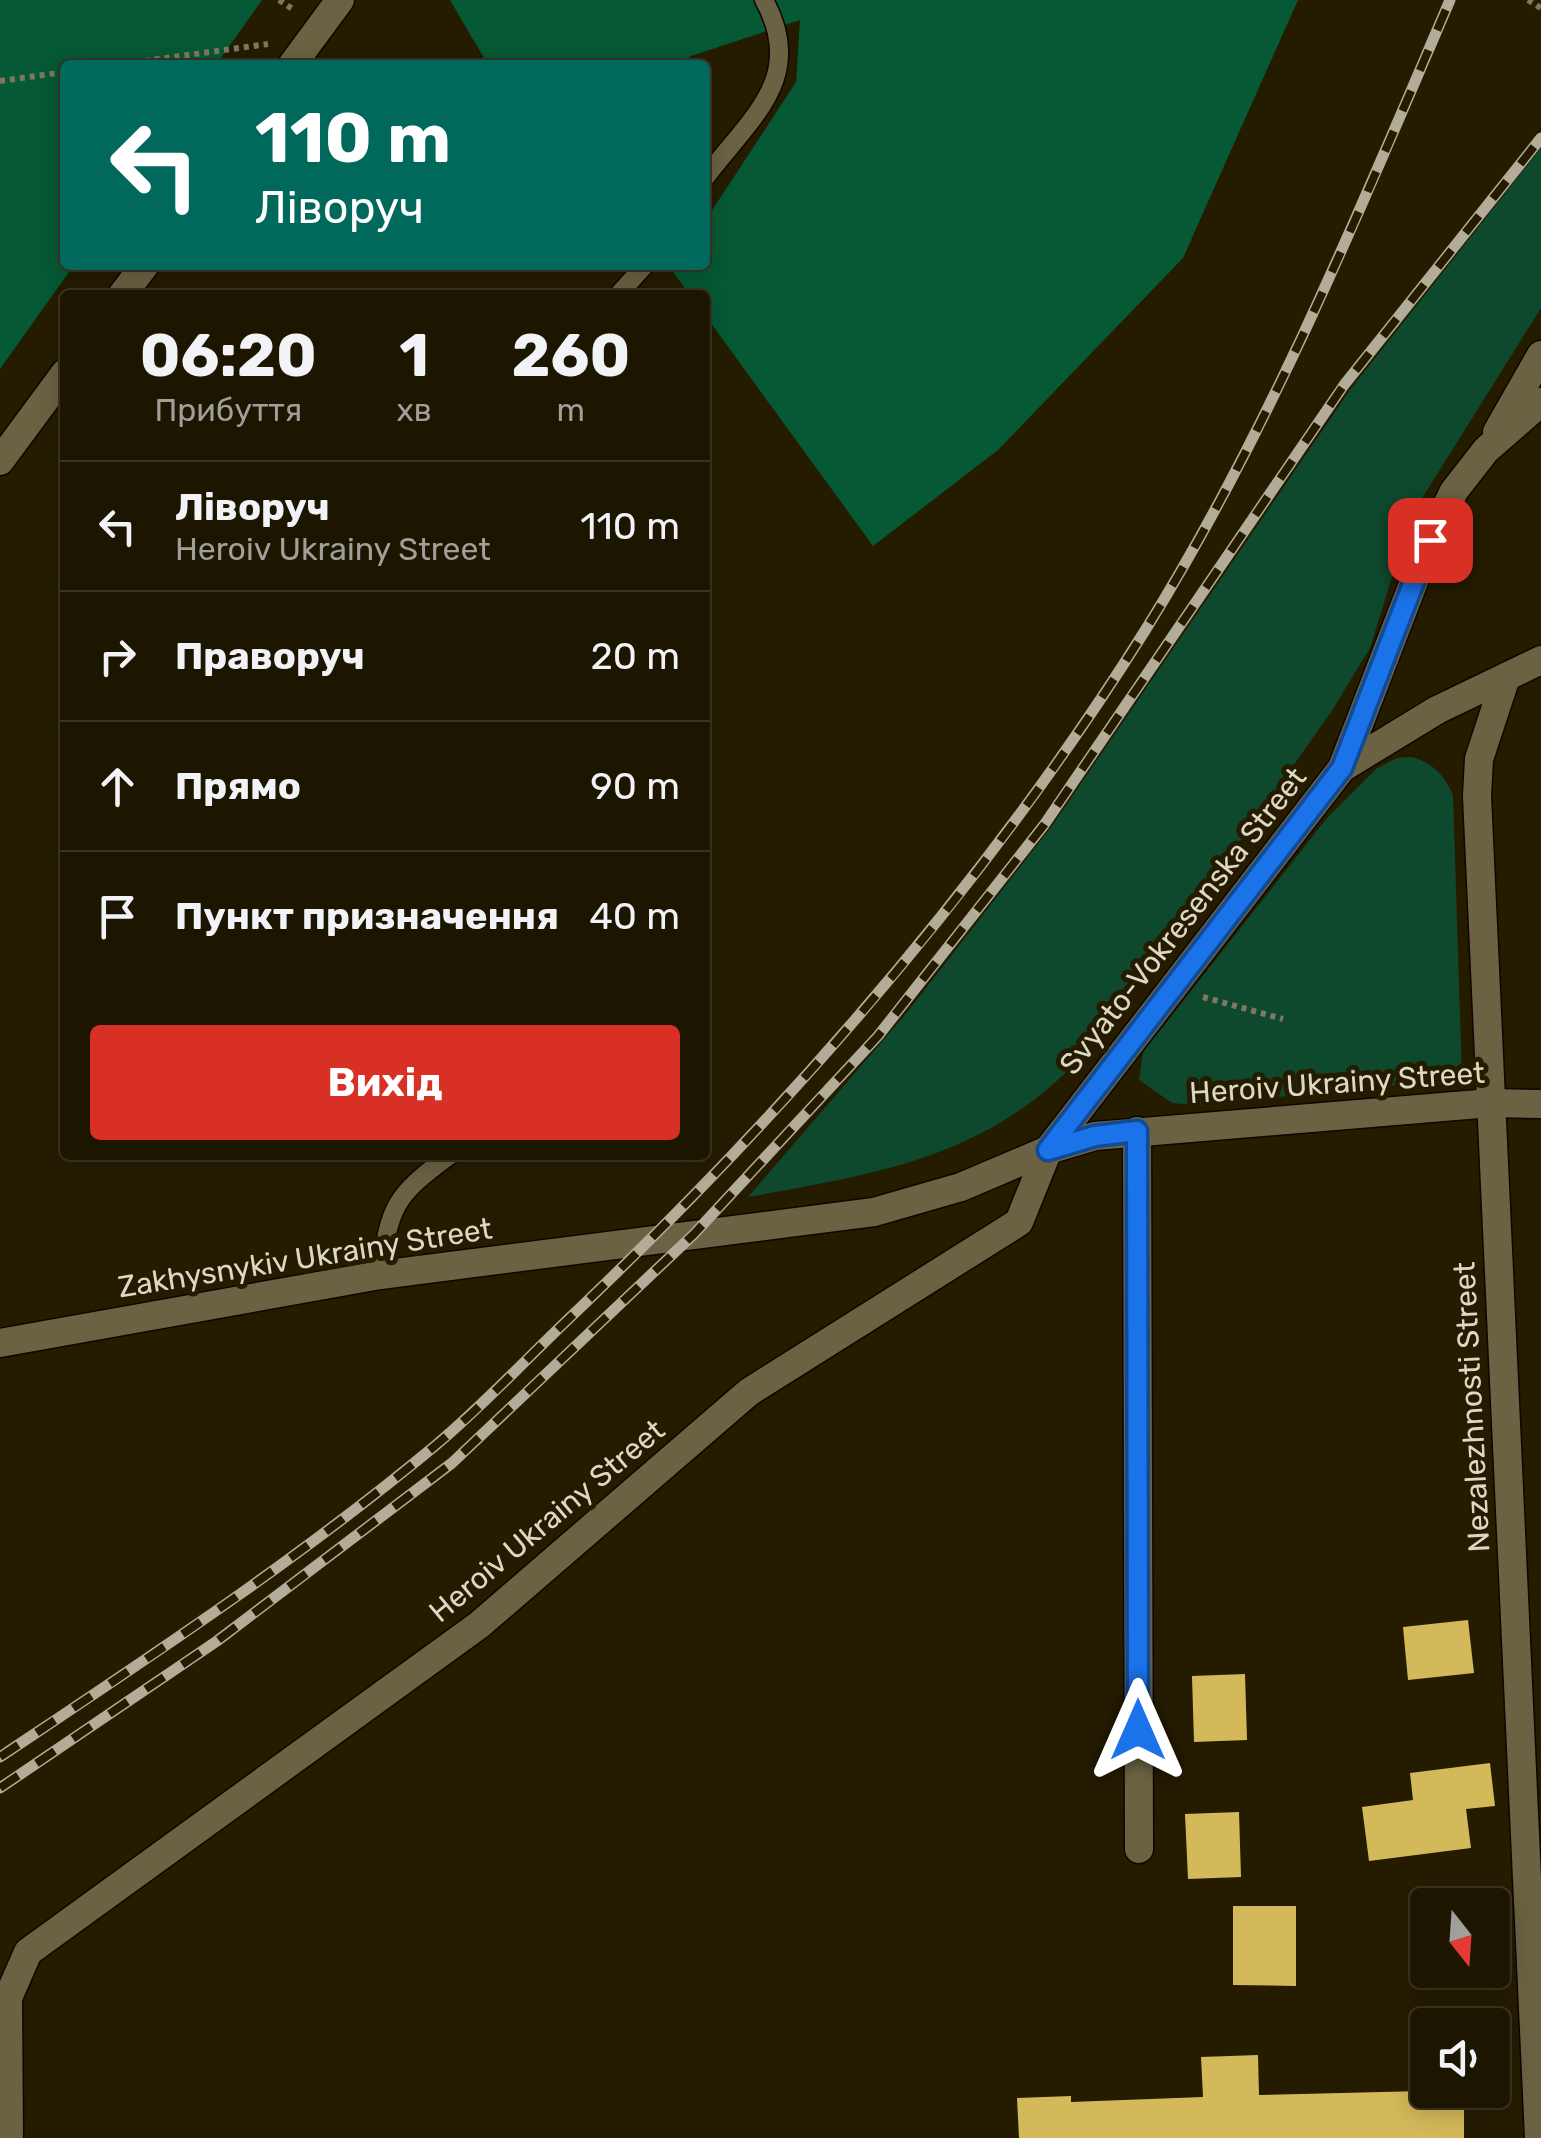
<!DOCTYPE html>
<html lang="uk">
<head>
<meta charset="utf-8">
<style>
  :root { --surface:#1c1500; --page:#29220f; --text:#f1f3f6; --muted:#a09f99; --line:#3a3422; --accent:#d93025 }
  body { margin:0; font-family:Rubik,sans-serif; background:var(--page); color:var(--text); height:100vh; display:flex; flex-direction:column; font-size:38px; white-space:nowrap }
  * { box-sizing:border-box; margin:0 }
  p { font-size:32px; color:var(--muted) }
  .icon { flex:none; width:55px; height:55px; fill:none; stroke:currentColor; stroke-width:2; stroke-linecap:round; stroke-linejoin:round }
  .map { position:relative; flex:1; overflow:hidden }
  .sheet { position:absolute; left:60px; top:290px; width:650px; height:870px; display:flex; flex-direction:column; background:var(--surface); border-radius:10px; box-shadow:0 5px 25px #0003,0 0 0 2px var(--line) }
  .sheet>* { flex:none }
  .banner { position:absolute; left:60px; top:60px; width:650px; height:210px; border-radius:10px; box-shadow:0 5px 25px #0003,0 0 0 2px var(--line); background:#00695c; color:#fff; overflow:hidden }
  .needle { width:65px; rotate:163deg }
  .fabs { position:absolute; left:1410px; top:1888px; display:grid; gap:20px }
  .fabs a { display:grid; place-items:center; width:100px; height:100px; border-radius:10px; background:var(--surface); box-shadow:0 5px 25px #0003,0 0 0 2px var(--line); font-size:50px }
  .pin { position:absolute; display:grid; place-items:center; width:85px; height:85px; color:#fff; margin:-42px; border-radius:20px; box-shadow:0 5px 15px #0006 }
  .me { position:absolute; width:110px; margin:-55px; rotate:0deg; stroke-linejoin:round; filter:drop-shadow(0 0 8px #0008) }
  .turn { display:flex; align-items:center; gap:35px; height:210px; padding:0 30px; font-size:45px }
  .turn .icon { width:130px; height:130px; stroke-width:2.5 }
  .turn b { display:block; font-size:70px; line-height:85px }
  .eta { display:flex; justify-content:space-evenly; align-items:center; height:170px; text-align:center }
  .eta b { font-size:60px; font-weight:700; line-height:70px }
  .primary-button { display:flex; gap:20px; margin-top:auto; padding:20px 30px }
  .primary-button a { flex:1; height:115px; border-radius:10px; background:var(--accent); color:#fff; font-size:40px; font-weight:700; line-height:115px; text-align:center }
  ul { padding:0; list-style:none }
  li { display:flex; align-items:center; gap:30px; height:130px; padding:0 30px; border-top:2px solid var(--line) }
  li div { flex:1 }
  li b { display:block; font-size:38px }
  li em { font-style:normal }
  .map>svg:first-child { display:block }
  .green { fill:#0f492d }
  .forest { fill:#055935 }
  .building { fill:#d4b95a }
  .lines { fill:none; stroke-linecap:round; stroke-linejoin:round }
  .service-casing { stroke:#0e0600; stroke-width:21 }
  .minor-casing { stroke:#0e0600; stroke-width:31 }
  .tertiary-casing { stroke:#0e0600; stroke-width:31 }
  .path { stroke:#7e7761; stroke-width:6; stroke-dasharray:5 5; stroke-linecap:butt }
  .service { stroke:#6b6243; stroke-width:18 }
  .minor { stroke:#6b6243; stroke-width:28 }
  .tertiary { stroke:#6b6243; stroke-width:28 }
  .rail-casing { stroke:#b2ac99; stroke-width:11 }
  .rail { stroke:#251c00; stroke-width:8; stroke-dasharray:22; stroke-linecap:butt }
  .route-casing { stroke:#114b97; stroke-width:25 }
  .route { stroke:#1a73e8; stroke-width:18 }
  .labels { text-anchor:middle; stroke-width:10; stroke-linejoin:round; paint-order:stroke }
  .street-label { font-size:30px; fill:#dcd7c6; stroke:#251c00 }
</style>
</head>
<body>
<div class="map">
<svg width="1541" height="2138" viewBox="0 0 1541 2138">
  <rect width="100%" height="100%" fill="#251c00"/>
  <g class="green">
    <path d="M1541,148V308L1424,495L1407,529L1370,648L1333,709L1118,1015C1011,1151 911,1168 748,1197L905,1015L1052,826L1350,390Z"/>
    <path d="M1412,757C1434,764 1443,774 1453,795L1462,1079L1195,1105L1172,1103L1139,1080L1143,1052L1327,818L1376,769L1397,758Z"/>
  </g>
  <g class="forest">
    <path d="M0,0H262L216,65H65V265H74L0,369Z"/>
    <path d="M450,0H1298L1183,258L998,450L873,546L705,315V295H690L673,272L678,265H705V221L796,82L800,20L691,56L681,65H488Z"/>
  </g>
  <g class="building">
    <path d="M1468,1620L1474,1673L1408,1680L1403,1627Z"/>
    <path d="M1245,1674L1247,1740L1194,1742L1192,1676Z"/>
    <path d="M1490,1763L1495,1806L1466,1809L1471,1848L1369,1861L1362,1807L1413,1800L1410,1773Z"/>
    <path d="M1239,1812L1241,1877L1188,1879L1185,1814Z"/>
    <path d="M1233,1906H1296V1986L1233,1985Z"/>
    <path d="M1258,2055L1259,2095L1464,2090V2138H1019L1017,2098L1071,2096V2102L1203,2097L1201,2057Z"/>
  </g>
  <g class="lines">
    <defs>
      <g id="service">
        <path d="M705,178C750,118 807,78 764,0"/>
        <path d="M618,295L645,265"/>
        <path d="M380,1275C390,1206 393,1197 450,1155"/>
      </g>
      <g id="minor">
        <path d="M292,65L340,0"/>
        <path d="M122,295L145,265"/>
        <path d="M1497,432L1541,355"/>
        <path d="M0,461L65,373"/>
        <path d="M1342,768L1430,540L1454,491L1486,450L1541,402"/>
        <path d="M1491,1103L1541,1104"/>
        <path d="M1137,1131L1139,1849"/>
        <path d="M9,2138L8,1998L28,1952L479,1625L749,1392L1019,1222L1048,1150"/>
      </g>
      <g id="tertiary">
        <path d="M1506,677L1479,759L1477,796L1539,2138"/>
        <path d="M1048,1150L1342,768L1437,710L1541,660"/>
        <path d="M0,1343L380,1275L874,1212L961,1187L1048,1150L1095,1136L1491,1103"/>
      </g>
    </defs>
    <use href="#service" class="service-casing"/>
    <use href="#minor" class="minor-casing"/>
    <use href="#tertiary" class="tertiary-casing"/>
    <g class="path">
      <path d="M279,0L294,10"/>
      <path d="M1528,0L1541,8"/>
      <path d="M115,65L268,44"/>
      <path d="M0,81L65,72"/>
      <path d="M1203,997L1283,1019"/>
    </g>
    <use href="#service" class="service"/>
    <use href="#minor" class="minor"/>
    <use href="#tertiary" class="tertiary"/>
    <defs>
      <g id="rail">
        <path d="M0,1757C148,1658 299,1559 436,1445C486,1403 532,1353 580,1308C793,1104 989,880 1146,629C1269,431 1358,214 1450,0"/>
        <path d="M0,1788L217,1641L452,1463L694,1234L878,1036L1044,825L1344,385L1541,138"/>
      </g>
    </defs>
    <use href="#rail" class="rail-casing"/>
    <use href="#rail" class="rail"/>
  </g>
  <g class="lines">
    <defs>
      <path id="route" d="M1138,1730L1137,1131L1095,1136L1048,1150L1342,768L1430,540"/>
    </defs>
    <use href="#route" class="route-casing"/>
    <use href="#route" class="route"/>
  </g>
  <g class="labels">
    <g class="street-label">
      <text transform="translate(1183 921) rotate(-52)" y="10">Svyato-Vokresenska Street</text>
      <text transform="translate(1337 1083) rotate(-4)" y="10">Heroiv Ukrainy Street</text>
      <text transform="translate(305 1258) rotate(-9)" y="10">Zakhysnykiv Ukrainy Street</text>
      <text transform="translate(1472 1407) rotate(-93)" y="10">Nezalezhnosti Street</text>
      <text transform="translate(547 1521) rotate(-40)" y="10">Heroiv Ukrainy Street</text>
    </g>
  </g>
</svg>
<div class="fabs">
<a><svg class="needle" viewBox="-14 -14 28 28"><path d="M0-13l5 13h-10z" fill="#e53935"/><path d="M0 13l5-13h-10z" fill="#a09f99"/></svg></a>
<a><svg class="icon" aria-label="sound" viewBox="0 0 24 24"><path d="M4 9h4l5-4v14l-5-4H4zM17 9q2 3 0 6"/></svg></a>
</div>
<div class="pin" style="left:1430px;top:540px;background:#d93025"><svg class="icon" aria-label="arrive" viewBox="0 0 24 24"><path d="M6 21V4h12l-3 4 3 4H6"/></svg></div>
<svg class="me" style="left:1138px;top:1730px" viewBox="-20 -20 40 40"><path d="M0-17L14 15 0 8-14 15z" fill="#1a73e8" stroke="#fff" stroke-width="4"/></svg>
<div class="banner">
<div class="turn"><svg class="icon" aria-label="left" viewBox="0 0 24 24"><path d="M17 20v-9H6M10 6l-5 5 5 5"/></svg><div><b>110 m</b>Ліворуч</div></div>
</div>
<section class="sheet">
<div class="eta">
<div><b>06:20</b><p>Прибуття</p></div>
<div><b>1</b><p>хв</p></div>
<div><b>260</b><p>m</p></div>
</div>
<ul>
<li><svg class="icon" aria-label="left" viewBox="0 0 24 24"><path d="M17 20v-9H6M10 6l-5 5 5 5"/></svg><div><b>Ліворуч</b><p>Heroiv Ukrainy Street</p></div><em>110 m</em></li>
<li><svg class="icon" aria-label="right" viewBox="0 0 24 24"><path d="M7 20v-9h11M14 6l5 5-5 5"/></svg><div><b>Праворуч</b></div><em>20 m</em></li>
<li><svg class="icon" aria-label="ahead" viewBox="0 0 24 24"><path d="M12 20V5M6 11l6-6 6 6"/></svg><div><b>Прямо</b></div><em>90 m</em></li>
<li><svg class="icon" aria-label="arrive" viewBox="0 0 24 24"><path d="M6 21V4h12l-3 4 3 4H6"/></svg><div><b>Пункт призначення</b></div><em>40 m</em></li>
</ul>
<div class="primary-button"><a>Вихід</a></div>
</section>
</div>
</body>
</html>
